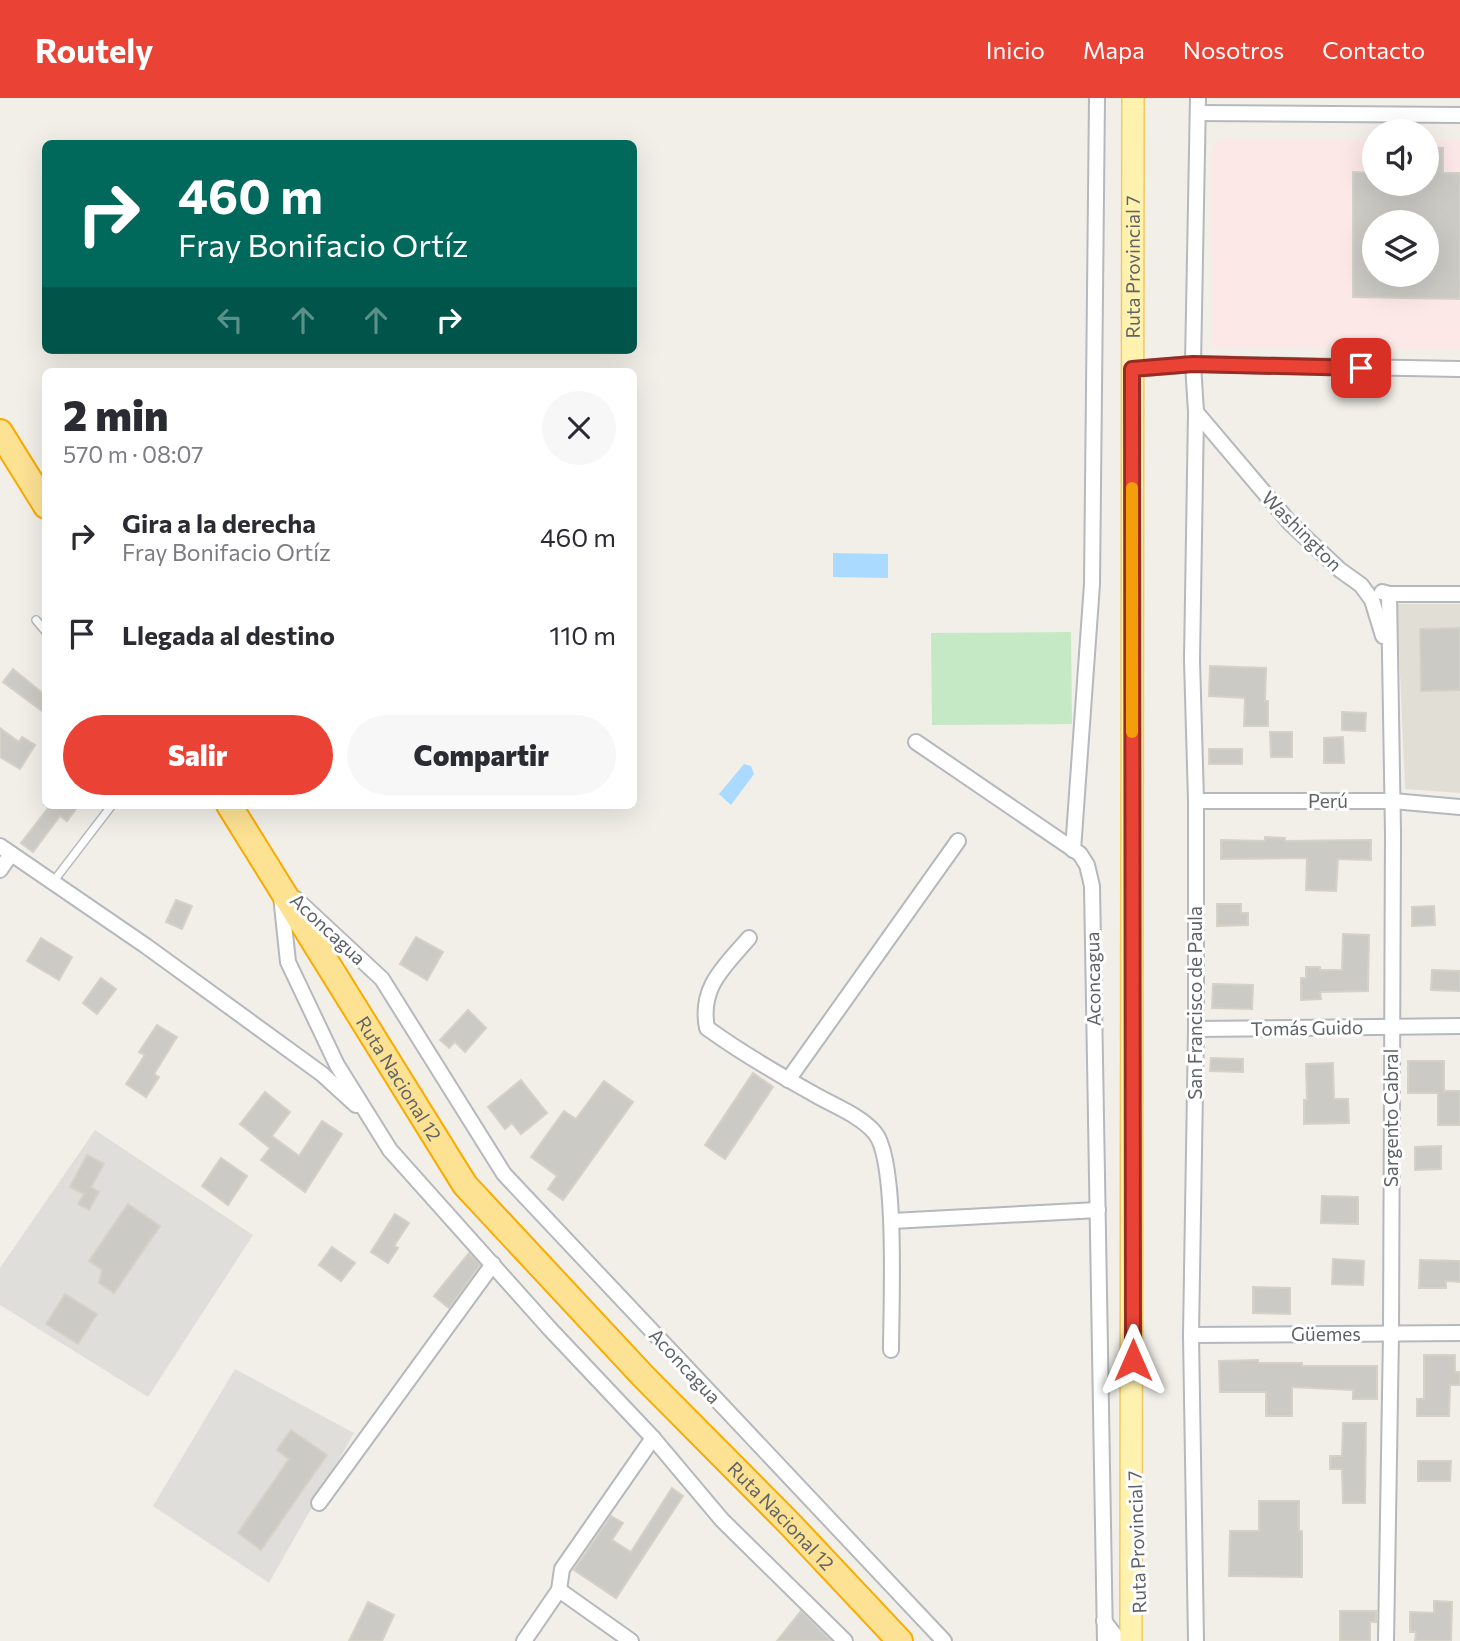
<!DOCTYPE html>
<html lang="es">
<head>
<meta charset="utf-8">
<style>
  :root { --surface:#fff; --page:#f7f7f7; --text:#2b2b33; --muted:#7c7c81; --accent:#ea4335 }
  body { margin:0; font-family:Commissioner,sans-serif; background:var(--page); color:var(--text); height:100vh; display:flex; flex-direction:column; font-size:26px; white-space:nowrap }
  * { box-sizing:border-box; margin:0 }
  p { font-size:23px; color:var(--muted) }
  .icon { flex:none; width:38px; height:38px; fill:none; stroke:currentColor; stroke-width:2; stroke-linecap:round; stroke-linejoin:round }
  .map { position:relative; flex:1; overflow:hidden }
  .panel { position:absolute; left:42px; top:270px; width:595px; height:441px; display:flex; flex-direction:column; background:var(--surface); border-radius:10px; box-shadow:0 7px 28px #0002 }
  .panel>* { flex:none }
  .guide { position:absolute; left:42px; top:42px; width:595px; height:214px; border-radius:10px; box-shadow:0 7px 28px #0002; background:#00695c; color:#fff; overflow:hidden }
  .tools { position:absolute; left:1362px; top:21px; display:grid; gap:14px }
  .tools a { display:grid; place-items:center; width:77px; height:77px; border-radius:50%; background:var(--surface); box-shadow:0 7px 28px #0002; font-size:35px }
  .pin { position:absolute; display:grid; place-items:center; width:60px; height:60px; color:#fff; margin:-30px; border-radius:14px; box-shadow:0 4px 10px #0006 }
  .me { position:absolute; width:77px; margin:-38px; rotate:0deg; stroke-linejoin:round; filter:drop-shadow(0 0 5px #0008) }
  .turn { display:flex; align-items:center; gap:24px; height:147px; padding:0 21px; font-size:32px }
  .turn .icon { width:91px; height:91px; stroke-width:2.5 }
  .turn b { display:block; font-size:49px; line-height:60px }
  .lanes { display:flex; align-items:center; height:66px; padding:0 21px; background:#0003; justify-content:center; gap:35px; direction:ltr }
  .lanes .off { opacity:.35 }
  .round { display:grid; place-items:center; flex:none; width:74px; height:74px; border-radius:37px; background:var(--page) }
  .headline { display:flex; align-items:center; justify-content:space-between; height:119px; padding:0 21px }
  h1 { font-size:42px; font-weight:800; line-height:52px }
  .cta { display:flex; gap:14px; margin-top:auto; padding:14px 21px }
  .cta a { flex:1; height:80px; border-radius:42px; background:var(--accent); color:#fff; font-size:28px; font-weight:800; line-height:80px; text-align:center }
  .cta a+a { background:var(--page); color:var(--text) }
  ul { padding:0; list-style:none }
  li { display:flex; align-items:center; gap:21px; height:98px; padding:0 21px }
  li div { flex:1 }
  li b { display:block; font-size:26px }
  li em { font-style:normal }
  header { display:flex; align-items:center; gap:42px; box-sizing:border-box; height:98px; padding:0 35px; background:var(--accent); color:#fff }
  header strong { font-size:33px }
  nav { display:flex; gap:38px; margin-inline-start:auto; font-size:24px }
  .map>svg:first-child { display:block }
  .industrial { fill:#e0deda }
  .education { fill:#e1ded6 }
  .medical { fill:#fce8e6; fill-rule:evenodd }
  .green { fill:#c5e8c5 }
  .water { fill:#aadaff }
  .building { fill:#cccac5; stroke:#d6d1c6; stroke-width:2; fill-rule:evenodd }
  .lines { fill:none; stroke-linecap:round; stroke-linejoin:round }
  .lane-casing { stroke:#b5b8bc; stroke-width:10 }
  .street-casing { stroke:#b5b8bc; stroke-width:18 }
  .primary-casing { stroke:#f2c960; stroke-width:24 }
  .highway-casing { stroke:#f9ab00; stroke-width:28 }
  .lane { stroke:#fff; stroke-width:7 }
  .street { stroke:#fff; stroke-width:14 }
  .primary { stroke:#fff2af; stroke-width:21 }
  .highway { stroke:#fde293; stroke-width:24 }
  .route-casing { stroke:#982c22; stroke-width:18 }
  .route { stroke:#ea4335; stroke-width:12 }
  .slow { stroke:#f59e0b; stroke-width:12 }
  .labels { text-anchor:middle; stroke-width:6; stroke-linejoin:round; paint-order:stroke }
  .street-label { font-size:19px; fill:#5f6368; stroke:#fff }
</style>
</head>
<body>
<header>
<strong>Routely</strong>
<nav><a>Inicio</a><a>Mapa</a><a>Nosotros</a><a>Contacto</a></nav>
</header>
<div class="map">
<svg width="1460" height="1543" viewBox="0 0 1460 1543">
  <rect width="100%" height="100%" fill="#f1efe8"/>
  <g class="industrial">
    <path d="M95,1032L253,1137L148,1299L0,1207V1170Z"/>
    <path d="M235,1271L354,1335L269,1485L153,1408Z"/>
  </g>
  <path class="education" d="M1397,506H1460V695L1405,691Z"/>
  <path class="medical" d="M1220,41L1374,42V86H1426V42H1460V251L1211,250L1212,52ZM1374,124H1426V177H1374Z"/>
  <path class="green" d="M1071,534L1072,626L932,627L931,535Z"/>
  <g class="water">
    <path d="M833,455L888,456V480L833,479Z"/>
    <path d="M744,666L751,668L754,676L731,707L719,696Z"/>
  </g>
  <g class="building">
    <path d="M1426,49L1443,50V75H1460V201L1353,199V74L1374,75V86H1426ZM1374,124H1426V177H1374Z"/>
    <path d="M1460,530V592L1421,593L1420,531Z"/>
    <path d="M1210,568L1266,570L1265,603H1268V628H1244L1245,600L1209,598Z"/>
    <path d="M13,571L46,598V616L3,584Z"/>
    <path d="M1342,614L1366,615L1365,633L1342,632Z"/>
    <path d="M0,630L19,644L22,639L35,647L20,671L0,659Z"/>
    <path d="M1270,634H1292V659H1271Z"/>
    <path d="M1343,639L1344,665H1324V640Z"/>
    <rect x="1209" y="651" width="33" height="15"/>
    <path d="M45,707H79L67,723L60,718L33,754L21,745L48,710Z"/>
    <path d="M1265,739L1285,740V743L1371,742V762L1338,761L1336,793L1306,792L1307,760L1221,761V742L1265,743Z"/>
    <path d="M176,802L192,808L182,831L166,824Z"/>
    <path d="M1217,806H1241V815H1248V827L1217,828Z"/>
    <path d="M1434,808L1435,827L1412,828V809Z"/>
    <path d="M1343,836L1369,837L1368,893L1320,894L1321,901L1301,902V880H1306V869H1320V872H1342Z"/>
    <path d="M416,839L443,854L427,882L400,866Z"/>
    <path d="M41,840L72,859L59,882L27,863Z"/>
    <path d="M1432,872L1460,873V893L1431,892Z"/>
    <path d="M101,880L116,891L97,916L83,905Z"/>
    <path d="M1213,886L1253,887L1252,911L1212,910Z"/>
    <path d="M468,912L486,930L465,954L455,944L449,950L440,942Z"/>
    <path d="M157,927L177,939L154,976L159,979L146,999L126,986L145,957L139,954Z"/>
    <path d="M1211,960L1243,961V974L1210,973Z"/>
    <path d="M1408,963H1444V993H1460V1027H1438V995H1408Z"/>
    <path d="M1333,965L1334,1001H1348L1349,1025L1304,1026V1002H1307L1306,966Z"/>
    <path d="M753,975L773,989L725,1061L705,1047Z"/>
    <path d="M521,982L547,1015L521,1036L512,1025L505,1031L488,1009Z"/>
    <path d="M604,983L633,1004L563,1102L548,1091L557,1078L531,1059L564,1013L576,1021Z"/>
    <path d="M265,994L290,1014L272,1038L299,1058L322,1023L342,1036L305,1094L261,1062L270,1050L240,1026Z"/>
    <path d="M1441,1048V1071L1415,1072V1049Z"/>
    <path d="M87,1057L104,1066L91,1089L99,1094L89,1112L78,1106L84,1096L70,1089Z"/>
    <path d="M221,1060L247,1078L228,1107L202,1088Z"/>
    <path d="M1322,1098L1358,1099V1126L1321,1125Z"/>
    <path d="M128,1106L160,1128L114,1195L99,1185L102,1172L89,1163Z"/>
    <path d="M395,1116L409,1125L394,1148L398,1150L388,1165L371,1154Z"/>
    <path d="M332,1149L355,1165L341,1183L319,1167Z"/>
    <path d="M469,1155L480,1167L449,1210L434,1198Z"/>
    <path d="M1333,1161L1364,1163L1363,1187L1332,1186Z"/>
    <path d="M1420,1162L1460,1163V1184L1446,1183V1190H1419Z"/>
    <path d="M1253,1189L1290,1190V1216L1253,1215Z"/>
    <path d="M65,1196L97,1216L78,1246L46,1226Z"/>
    <path d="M1424,1257H1455V1274H1460V1287H1450L1449,1318H1417V1301H1424Z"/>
    <path d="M1258,1262V1265H1302V1268H1377V1301H1353V1292L1292,1289V1318H1266V1294H1220L1219,1263Z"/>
    <path d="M1343,1325H1366L1365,1405H1343L1342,1371H1330V1358H1342Z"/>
    <path d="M291,1332L327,1357L261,1452L238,1435L289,1361L277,1352Z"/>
    <path d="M1418,1363H1451L1450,1383H1418Z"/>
    <path d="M672,1390L683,1398L616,1500L574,1472L611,1418L623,1425L612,1442L631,1454Z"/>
    <path d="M1259,1403H1299V1433H1302V1479L1229,1478L1230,1433H1259Z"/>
    <path d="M1434,1503L1452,1504L1451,1543H1415L1416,1534H1410V1514L1434,1515Z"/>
    <path d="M368,1504L394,1517L382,1543H349Z"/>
    <path d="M801,1513L831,1543H777Z"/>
    <path d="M1340,1513H1376V1524H1370V1543H1340Z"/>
  </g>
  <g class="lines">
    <defs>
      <g id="lane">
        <path d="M36,522L46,534"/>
        <path d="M53,784L112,707"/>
      </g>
      <g id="street">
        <path d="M1198,15L1460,17"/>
        <path d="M1132,271L1193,266L1460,271"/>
        <path d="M1196,314L1290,425L1340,472L1361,487L1372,502L1383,538"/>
        <path d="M1382,494L1389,496H1460"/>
        <path d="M916,644L1080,756L1087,767L1092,788L1105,1543"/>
        <path d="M1196,703H1393L1460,709"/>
        <path d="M0,748L146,848L322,976L356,1007"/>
        <path d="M1073,752L1092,486L1097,0"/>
        <path d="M0,772L11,756"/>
        <path d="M281,798L288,864L337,967L390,1052L550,1231L653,1340L722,1422L845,1543"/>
        <path d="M296,801L382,881L504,1076L944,1543"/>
        <path d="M749,840C725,868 699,889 707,930C740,954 776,975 812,995C832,1007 860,1017 875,1035C898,1063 891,1211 891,1252"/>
        <path d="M1196,931L1460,928"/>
        <path d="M788,982L958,743"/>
        <path d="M892,1123L1098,1112"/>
        <path d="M1191,1237L1460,1235"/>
        <path d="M319,1405L493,1166"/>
        <path d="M559,1492L631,1543"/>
        <path d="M1104,1523L1119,1543"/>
        <path d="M524,1543L559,1492L562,1471L653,1340"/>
        <path d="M1196,1543L1191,1237L1196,931V703L1192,562L1196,314L1193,266L1198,0"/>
        <path d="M1386,1543L1391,1236L1393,735L1389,496"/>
      </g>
      <g id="primary">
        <path id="s1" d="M1131,1543L1133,0"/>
      </g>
      <g id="highway">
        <path d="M0,334L46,408"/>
        <path id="s2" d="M229,707L465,1087L643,1278L789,1425L900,1543"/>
      </g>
    </defs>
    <use href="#lane" class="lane-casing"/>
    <use href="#street" class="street-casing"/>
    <use href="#primary" class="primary-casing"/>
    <use href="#highway" class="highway-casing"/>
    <use href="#lane" class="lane"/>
    <use href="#street" class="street"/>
    <use href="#primary" class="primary"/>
    <use href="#highway" class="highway"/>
  </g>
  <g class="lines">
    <defs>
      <path id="route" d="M1133,1262L1132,271L1193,266L1361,270"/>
    </defs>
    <use href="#route" class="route-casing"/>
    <use href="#route" class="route"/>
    <path class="slow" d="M1132,390V634"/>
  </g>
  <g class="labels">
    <g class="street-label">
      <text dy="7" stroke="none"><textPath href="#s1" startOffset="1374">Ruta Provincial 7</textPath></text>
      <text transform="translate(1302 433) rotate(45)" y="7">Washington</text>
      <text x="1328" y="710">Perú</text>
      <text transform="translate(328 831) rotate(43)" y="7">Aconcagua</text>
      <text transform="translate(1093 881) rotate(-91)" y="7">Aconcagua</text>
      <text transform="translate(1195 905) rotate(-90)" y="7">San Francisco de Paula</text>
      <text transform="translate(1307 930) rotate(-1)" y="7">Tomás Guido</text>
      <text dy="7" stroke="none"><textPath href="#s2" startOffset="322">Ruta Nacional 12</textPath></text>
      <text transform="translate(1391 1020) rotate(-90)" y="7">Sargento Cabral</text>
      <text x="1326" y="1243">Güemes</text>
      <text transform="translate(685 1268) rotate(47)" y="7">Aconcagua</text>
      <text dy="7" stroke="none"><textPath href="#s2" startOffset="905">Ruta Nacional 12</textPath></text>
      <text transform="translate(1137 1444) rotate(-92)" y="7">Ruta Provincial 7</text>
    </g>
  </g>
</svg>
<div class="tools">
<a><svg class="icon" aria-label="sound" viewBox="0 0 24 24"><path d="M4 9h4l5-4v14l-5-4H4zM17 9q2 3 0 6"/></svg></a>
<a><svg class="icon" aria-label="layers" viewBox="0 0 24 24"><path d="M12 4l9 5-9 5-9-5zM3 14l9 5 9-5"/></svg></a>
</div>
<div class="pin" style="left:1361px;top:270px;background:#d93025"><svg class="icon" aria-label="arrive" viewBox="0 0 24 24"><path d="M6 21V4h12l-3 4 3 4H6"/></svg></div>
<svg class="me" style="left:1133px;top:1262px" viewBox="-20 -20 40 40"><path d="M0-17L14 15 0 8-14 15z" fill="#ea4335" stroke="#fff" stroke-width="4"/></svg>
<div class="guide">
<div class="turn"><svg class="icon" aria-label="right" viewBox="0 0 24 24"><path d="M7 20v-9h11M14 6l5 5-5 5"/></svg><div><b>460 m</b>Fray Bonifacio Ortíz</div></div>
<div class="lanes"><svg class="icon off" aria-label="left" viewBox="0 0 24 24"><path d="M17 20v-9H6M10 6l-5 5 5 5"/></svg><svg class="icon off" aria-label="ahead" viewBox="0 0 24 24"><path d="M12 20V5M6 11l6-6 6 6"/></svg><svg class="icon off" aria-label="ahead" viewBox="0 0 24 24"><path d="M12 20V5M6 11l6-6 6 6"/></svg><svg class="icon" aria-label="right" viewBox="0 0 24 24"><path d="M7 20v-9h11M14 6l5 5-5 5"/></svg></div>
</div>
<section class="panel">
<div class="headline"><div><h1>2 min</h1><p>570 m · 08:07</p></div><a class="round"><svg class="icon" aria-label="close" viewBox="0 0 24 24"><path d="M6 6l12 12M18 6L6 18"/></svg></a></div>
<ul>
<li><svg class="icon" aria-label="right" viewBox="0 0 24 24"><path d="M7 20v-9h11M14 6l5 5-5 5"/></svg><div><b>Gira a la derecha</b><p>Fray Bonifacio Ortíz</p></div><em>460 m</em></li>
<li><svg class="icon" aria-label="arrive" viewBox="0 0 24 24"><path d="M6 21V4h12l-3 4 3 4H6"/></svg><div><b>Llegada al destino</b></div><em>110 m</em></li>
</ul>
<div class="cta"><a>Salir</a><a>Compartir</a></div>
</section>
</div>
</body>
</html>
